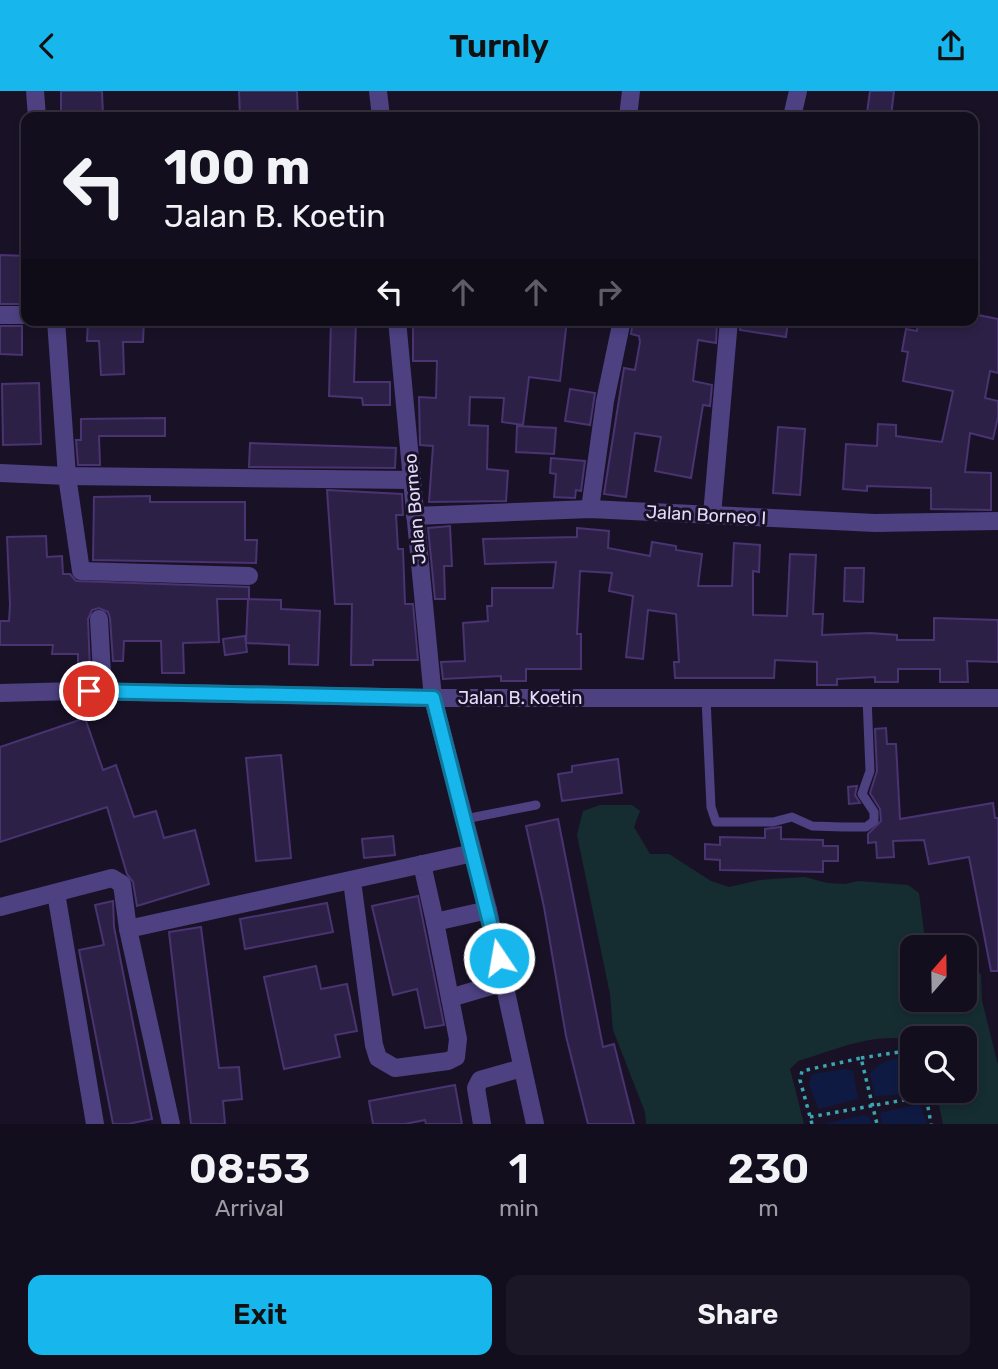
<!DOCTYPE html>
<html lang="en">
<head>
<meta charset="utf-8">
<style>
  :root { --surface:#130e1d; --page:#1c1726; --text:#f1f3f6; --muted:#9d9ca4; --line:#322e3b; --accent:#17b6ec }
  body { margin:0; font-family:Rubik,sans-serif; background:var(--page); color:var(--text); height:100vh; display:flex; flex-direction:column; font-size:26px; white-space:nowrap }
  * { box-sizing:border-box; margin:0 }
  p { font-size:23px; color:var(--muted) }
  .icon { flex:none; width:38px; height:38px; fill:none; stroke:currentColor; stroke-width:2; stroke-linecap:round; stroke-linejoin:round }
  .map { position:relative; height:1033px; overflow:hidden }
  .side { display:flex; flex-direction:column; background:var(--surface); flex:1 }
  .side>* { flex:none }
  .guide { position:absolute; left:21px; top:21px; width:957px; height:214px; border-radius:14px; box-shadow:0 4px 10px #0003,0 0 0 2px var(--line); background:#130e1d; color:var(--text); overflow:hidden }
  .needle { width:46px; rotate:20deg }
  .fabs { position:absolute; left:900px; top:844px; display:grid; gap:14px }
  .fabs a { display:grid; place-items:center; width:77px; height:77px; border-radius:14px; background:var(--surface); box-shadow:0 4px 10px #0003,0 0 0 2px var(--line); font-size:35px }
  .pin { position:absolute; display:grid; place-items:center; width:60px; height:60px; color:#fff; margin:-30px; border:4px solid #fff; border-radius:50%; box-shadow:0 2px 7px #0007 }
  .me { position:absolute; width:77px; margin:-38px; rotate:348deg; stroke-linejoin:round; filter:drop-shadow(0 0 5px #0008) }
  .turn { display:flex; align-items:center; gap:24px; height:147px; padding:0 28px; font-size:32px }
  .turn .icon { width:91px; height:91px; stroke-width:2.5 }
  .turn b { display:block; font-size:49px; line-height:60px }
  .lanes { display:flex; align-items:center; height:66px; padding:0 28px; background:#0003; justify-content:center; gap:35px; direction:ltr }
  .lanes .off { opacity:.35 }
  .eta { display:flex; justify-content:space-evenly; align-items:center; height:119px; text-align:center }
  .eta b { font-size:42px; font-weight:600; line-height:49px }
  .action { display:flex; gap:14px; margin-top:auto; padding:14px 28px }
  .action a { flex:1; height:80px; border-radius:14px; background:var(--accent); color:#111; font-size:28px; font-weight:600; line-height:80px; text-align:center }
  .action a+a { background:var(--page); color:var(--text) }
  header { display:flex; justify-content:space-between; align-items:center; height:91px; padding:0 28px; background:var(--accent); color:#111; font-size:32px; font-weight:600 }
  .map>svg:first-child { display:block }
  .green { fill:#152d31 }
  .water { fill:#0f1a43 }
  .building { fill:#2d2047; stroke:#493371; stroke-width:2 }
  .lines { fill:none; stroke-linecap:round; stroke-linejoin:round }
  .path { stroke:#3aa6b1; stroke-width:3.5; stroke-dasharray:3.5 5; stroke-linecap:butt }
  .service { stroke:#4d4182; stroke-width:9 }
  .minor { stroke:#4d4182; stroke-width:18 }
  .tertiary { stroke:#4d4182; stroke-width:18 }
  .route-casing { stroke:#0f7699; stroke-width:18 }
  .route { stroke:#17b6ec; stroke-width:12 }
  .labels { text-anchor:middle; stroke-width:6; stroke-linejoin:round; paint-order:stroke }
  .street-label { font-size:18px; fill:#e4dbfc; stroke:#191227 }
</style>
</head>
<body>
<header><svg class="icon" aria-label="back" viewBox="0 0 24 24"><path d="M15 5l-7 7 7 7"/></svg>Turnly<svg class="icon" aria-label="share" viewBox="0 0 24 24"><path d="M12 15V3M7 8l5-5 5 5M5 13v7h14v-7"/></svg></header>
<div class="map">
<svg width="998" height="1033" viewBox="0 0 998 1033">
  <rect width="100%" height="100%" fill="#191227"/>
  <path class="green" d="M600,714H632L640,720L634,736L650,763H669L711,790L729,796L760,789L805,786L827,792L846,793L858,790L908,794L919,802L926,856H912V908H964V877L981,883L982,910L998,974V1033H943L936,999H964V947H912V950C877,939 832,960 798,970L790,978L804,1033H646L645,1021L613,939L610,903L577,744L583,720Z"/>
  <g class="water">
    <path d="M912,966V999H920L918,1003L875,1005L870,983C880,969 895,967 912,966Z"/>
    <path d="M844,978L853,980L858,1008L819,1018L809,994L812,983Z"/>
    <path d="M920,1013L927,1033H882L880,1022Z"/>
    <path d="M864,1024L869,1026L872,1033H823Z"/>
  </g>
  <g class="building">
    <path d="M61,0H102L103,26H61Z"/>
    <path d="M239,0H297L298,26H240Z"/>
    <path d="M870,0H894L891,25L867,22Z"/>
    <path d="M0,164L26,165V213H0Z"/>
    <path d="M973,223L998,228V282L990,280L985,307L998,310V326L993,348L970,342L965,381L991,382V419L931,418V397L867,395V400L843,398L846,353L877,355L878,333L896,334V345L942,351L953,300L903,290L908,261L902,260L906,238L917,240L918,229H973Z"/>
    <path d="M88,229H144L143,251H123L124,283L101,284L99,250H87Z"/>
    <path d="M331,229H356L354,291H390V314H363L362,307L329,305Z"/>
    <path d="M413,229H567L560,290L529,286L523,334L502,331L504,307L470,306L469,334L488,335L487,378L508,380L506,410L429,411L433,355L420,354L419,306L436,307L437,270H413Z"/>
    <path d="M633,229L717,231L716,252L698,249L693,290L712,294L710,315L703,314L691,387L655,380L661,346L635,342L626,406L604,403L624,277L635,279L640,251L639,245L631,243Z"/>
    <path d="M740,229H788L786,246L740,239Z"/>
    <path d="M0,235H22V264L0,263Z"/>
    <path d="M39,292L41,353L3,354L2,293Z"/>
    <path d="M570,298L595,302L590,334L565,330Z"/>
    <path d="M165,327V345H99L100,374H78L76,349H81V328Z"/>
    <path d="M517,335L556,337L554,363L516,361Z"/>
    <path d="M778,336L805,338L800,404L773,402Z"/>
    <path d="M250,352L396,357L395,377L249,376Z"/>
    <path d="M551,367L585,370L581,400L576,399L575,407L554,406L556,383L550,382Z"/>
    <path d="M327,399L402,403L403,424H396L398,458H403L405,513H413L418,569H373V574H351L352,513H335Z"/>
    <path d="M150,405V411H245V449H257L256,472L93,469L94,406Z"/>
    <path d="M450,435L452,475H444L445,508H435L428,437Z"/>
    <path d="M577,437L609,440L608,457L650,465L652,451L676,455V459L702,463L698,495H732L734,452L760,454L759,481L753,480V524L787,525L790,463L816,464L813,523H823L822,544L870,542L897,544V549H934V527L998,529V571L967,570L968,591H940V578H898V591H875V586L837,588V594H817V571L775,569L774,587H675L674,571H679L676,523L648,519L643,568L626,566L633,505L609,500L612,482L580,480L577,543H581V578H526V590H501V585L443,588L441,571L465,570L463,532L488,530L487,515H492V497H553L556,471L485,473L483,448L577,446Z"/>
    <path d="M46,445L47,466L62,465L63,483H70L76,490L249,496V508L281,509V518L320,520L318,574L289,573V554L246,552L248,508H217L219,551L183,552L184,582H162L161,550H124L123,570H113L110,527L108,521L99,517L92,519L88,528L90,578H78V563H52L53,554H0V530H9L10,514L7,446Z"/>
    <path d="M845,477H864L863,511L844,510Z"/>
    <path d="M245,545L247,561L225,564L223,548Z"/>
    <path d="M85,627L103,679L116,674L134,726L156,720L164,747L195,739L209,793L137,815L133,791L127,783L107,716L0,751V656Z"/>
    <path d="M886,637L887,653H896L900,728L993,712L995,727H998V880H991L969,766L929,773L924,749L893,750L894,766L877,767L876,751L868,752V743L881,730L880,718L870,702L877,680L875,638Z"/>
    <path d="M281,664L291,767L256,770L246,667Z"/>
    <path d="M618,668L622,702L562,710L558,683L572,681V675Z"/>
    <path d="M857,695L855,704L860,712L849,713L848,696Z"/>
    <path d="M558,728L603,956L614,953L634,1033H588L566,945L544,816L526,735Z"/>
    <path d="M781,736V748L823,749V755H838V770H823V781L720,779V769L705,768V753L720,754V746L765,747V738Z"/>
    <path d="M393,745L395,764L364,767L362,748Z"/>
    <path d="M418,805L444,934L425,937L417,898L393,904L372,815Z"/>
    <path d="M113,810L114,836L152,1028L128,1033H113L79,859L104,854L95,814Z"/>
    <path d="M327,812L333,841L245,858L240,828Z"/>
    <path d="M201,836L219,977L239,976L242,1008L223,1010L225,1033H191L169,841Z"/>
    <path d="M316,875L321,898L347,893L357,940L335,944L340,966L284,978L264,886Z"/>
    <path d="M455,994L462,1033H426L425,1029L405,1033H373L369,1010Z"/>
  </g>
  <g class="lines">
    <g class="path">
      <path d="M861,967L912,959"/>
      <path d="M925,999L931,1033"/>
      <path d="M810,1026L926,1005"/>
      <path d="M812,1033L800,989L802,980L861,967L877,1033"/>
    </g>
    <g class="service">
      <path d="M706,607L711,716L716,731H773L792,726L812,735L843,736H866L874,730V721L862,703L870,680L867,606"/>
      <path d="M465,728L536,714"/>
    </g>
    <g class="minor">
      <path d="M378,0L381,26"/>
      <path d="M628,26L631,0"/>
      <path d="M792,26L798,0"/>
      <path d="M0,224H26"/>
      <path d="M397,229L412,389"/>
      <path d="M0,382L67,385L81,480L249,485"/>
      <path d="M590,418L605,310L622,229"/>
      <path d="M712,424L729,229"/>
      <path d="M415,425L590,418L875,432L998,430"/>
      <path d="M99,528L103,601"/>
      <path d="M0,602L75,600L433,607L488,819L535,1033"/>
      <path d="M422,773L435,831"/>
      <path d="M352,790L374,954L378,967L395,977L448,970L456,966L458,948L435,831L488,819"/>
      <path d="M56,802L95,1033"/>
      <path d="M0,816L112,787L122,793L128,838L171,1033"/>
      <path d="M128,838L473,762"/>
      <path d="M450,907L504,891"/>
      <path d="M482,1033L476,997L480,989L522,977"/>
    </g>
    <g class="tertiary">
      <path d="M35,0L37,26"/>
      <path d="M56,229L67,385L412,389L433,607H998"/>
    </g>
  </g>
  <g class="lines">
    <defs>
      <path id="route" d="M89,600L433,607L499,867"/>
    </defs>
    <use href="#route" class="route-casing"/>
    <use href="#route" class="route"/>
  </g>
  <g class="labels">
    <g class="street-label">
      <text transform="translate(415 418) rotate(-95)" y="6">Jalan Borneo</text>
      <text transform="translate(706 424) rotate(3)" y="6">Jalan Borneo I</text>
      <text x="520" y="613">Jalan B. Koetin</text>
    </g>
  </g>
</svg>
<div class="fabs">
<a><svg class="needle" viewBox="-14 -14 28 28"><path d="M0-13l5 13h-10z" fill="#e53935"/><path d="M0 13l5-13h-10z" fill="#9d9ca4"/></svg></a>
<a><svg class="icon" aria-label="search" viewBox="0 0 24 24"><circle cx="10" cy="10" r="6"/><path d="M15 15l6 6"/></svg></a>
</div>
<div class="pin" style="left:89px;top:600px;background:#d93025"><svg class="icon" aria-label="arrive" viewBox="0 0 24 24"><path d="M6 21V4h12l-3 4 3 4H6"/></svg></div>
<svg class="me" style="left:499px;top:867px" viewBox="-20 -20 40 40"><circle r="17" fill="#17b6ec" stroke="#fff" stroke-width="3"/><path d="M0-11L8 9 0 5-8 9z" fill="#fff"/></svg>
<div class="guide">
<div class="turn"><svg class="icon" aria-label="left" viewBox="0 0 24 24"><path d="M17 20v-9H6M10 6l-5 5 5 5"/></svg><div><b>100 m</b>Jalan B. Koetin</div></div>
<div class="lanes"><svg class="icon" aria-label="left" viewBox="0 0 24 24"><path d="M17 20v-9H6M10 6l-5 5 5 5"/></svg><svg class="icon off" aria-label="ahead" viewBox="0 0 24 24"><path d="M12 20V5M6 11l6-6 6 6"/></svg><svg class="icon off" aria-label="ahead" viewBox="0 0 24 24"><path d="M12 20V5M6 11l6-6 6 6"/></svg><svg class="icon off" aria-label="right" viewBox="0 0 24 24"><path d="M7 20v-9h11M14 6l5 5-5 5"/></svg></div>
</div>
</div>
<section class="side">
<div class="eta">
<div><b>08:53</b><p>Arrival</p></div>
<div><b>1</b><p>min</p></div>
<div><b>230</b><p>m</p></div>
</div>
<div class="action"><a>Exit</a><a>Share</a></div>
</section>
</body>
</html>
